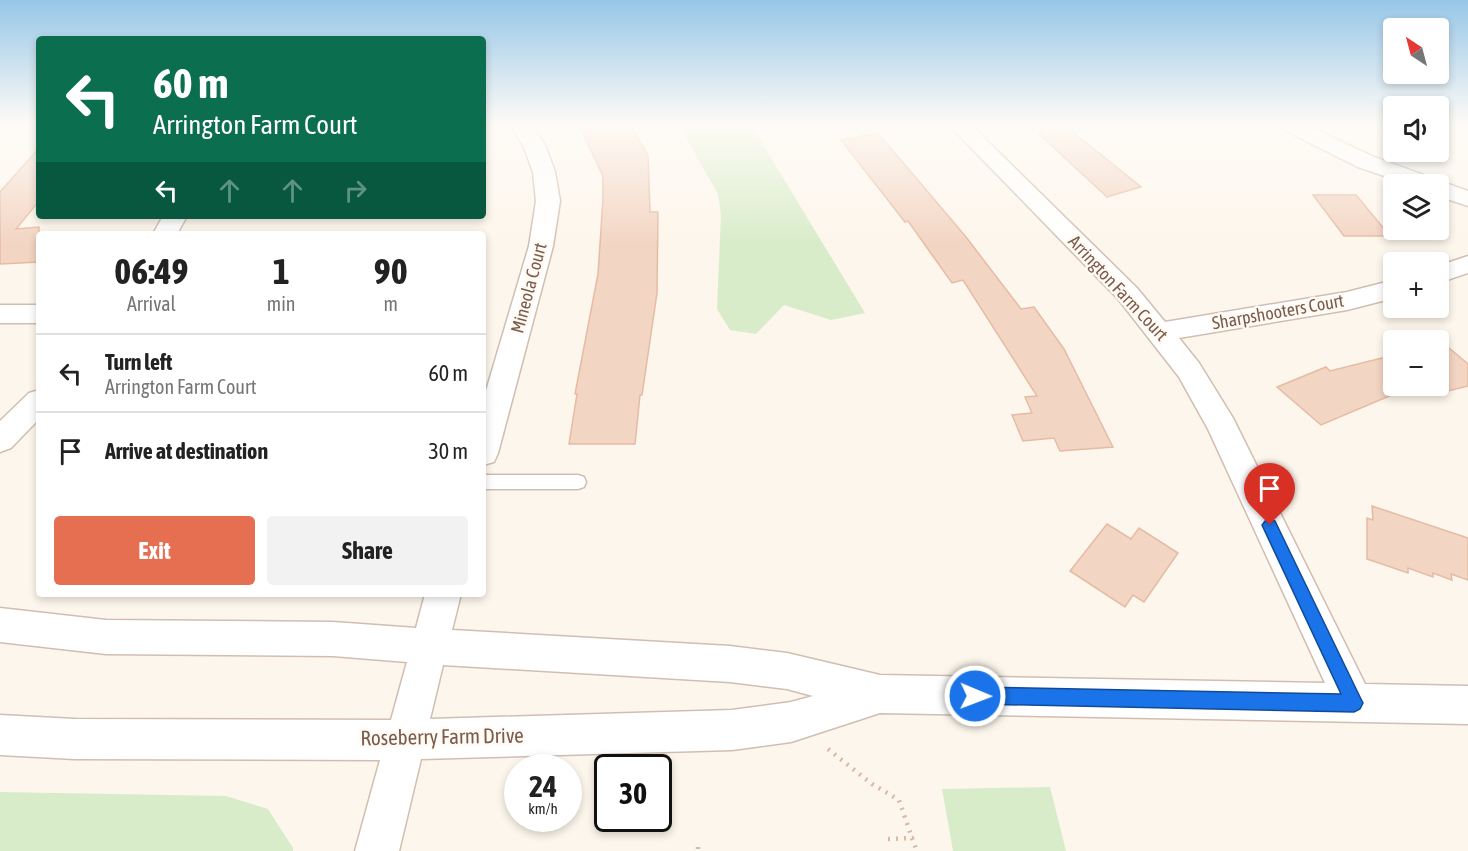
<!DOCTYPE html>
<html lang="en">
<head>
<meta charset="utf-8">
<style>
  :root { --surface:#fff; --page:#f2f2f2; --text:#222; --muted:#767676; --line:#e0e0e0; --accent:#e76f51 }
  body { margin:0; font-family:"Asap Condensed",sans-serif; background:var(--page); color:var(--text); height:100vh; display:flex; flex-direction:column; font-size:22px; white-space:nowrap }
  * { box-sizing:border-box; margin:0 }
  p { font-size:20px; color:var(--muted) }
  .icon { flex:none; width:33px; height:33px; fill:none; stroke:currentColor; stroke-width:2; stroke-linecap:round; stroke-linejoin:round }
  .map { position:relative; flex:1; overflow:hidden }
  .drawer { position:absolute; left:36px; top:231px; width:450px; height:366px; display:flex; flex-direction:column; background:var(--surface); border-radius:6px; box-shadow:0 3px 9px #0003 }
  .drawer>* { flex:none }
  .guide { position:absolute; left:36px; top:36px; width:450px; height:183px; border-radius:6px; box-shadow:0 3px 9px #0003; background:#0b6e4f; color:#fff; overflow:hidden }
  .needle { width:39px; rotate:324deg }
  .buttons { position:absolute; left:1383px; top:18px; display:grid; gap:12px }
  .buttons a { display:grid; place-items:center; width:66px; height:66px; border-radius:6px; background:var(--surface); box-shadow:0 3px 9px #0003; font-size:30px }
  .speed { position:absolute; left:504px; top:754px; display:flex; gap:12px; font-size:30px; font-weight:700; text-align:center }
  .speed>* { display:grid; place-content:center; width:78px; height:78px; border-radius:50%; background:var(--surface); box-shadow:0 3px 9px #0003; line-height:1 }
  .speed small { font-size:15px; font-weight:400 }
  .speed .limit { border:3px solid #111; border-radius:9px; background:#fff; color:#111 }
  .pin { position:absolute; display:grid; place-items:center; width:51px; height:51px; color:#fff; margin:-62px -26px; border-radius:50% 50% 50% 0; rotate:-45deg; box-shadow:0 0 6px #0007 }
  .pin .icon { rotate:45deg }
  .me { position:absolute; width:66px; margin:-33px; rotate:91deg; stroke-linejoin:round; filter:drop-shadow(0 0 4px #0008) }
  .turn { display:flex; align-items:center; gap:21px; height:126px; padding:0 18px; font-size:27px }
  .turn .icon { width:78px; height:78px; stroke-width:2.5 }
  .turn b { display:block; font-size:42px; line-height:51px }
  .lanes { display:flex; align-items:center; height:57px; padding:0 18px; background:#0003; justify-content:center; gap:30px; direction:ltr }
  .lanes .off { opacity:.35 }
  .eta { display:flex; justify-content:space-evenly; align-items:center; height:102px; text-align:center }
  .eta b { font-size:36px; font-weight:700; line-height:42px }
  .button { display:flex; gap:12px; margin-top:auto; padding:12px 18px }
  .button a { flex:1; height:69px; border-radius:6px; background:var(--accent); color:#fff; font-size:24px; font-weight:700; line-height:69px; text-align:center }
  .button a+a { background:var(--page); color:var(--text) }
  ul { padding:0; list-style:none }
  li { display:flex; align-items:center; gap:18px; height:78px; padding:0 18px; border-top:2px solid var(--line) }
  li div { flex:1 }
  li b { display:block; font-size:22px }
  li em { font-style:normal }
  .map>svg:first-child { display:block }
  .green { fill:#d8ecc9 }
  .building { fill:#f3d5c3; stroke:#e6bba3; stroke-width:1.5 }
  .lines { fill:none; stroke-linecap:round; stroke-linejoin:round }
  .service-casing { stroke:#d1beb0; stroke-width:3 }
  .minor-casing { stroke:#d1beb0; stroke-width:3 }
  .path { stroke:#d9b8a5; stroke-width:4.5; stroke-dasharray:2 6; stroke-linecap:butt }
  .service { fill:#fff; fill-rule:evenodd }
  .minor { fill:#fff; fill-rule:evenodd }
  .route { fill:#1a73e8; stroke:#114b97; stroke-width:1.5 }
  .labels { text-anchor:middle; stroke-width:5; stroke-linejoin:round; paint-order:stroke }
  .street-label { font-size:18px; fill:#7a5c4d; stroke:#fffaf3 }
  .near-street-label { font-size:21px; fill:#7a5c4d; stroke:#fffaf3 }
</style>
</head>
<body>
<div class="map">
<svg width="1468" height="851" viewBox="0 0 1468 851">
  <rect width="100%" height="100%" fill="#fdf6ec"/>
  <g class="green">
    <path d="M679,125H751L865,313L831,320L784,305L756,334L730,330L717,309L721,215L718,194Z"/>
    <path d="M1050,787L1066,851H953L942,789Z"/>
    <path d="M0,792L226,796L268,809L293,848V851H0Z"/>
  </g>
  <g class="building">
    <path d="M579,125H630L648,155L650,212H658L657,293L642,395H640L635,444H569L577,394H575L598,274L603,199V176Z"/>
    <path d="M1046,125H1064L1141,187L1107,197L1039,134Z"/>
    <path d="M878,133L966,237L1021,309L1034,307L1064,349L1113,447L1060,451L1054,438L1023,441L1012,415L1032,413L1025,397L1037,396L963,280L952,283L908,221L905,222L841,140Z"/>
    <path d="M39,148V201L16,229L39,227V262L0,264V192Z"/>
    <path d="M1313,195H1356L1390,236H1344Z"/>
    <path d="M1443,343L1468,364V386L1432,395L1421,386H1438V344Z"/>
    <path d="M1394,355V386H1413L1321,425L1277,387L1326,367L1330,371Z"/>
    <path d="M1372,506L1468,538V580L1451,574L1452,580L1433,573V577L1408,568V573L1367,559V518L1373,520Z"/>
    <path d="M1107,524L1131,539L1139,528L1178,553L1144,602L1133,595L1125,607L1070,571Z"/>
  </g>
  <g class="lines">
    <defs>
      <path id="service" d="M483,475H578L584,477L586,482L584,487L578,489H483Z"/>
      <g id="minor">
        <path d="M510,125H531L545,145L555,172L560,201L553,246L498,453L494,462L483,465V401L529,246L536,201L533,172L523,145Z"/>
        <path d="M949,125H971L1137,288L1165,322L1347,292L1394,280V298L1347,310L1179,338L1199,363L1233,418L1365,684L1468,686V724L880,713L791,742L732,750L421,759L399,851H355L380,760L75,759L0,755V715L75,719L391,720L407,662L333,656L106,654L0,642V608L106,620L333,622L416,628L425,594H461L452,630L730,646L787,653L880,675L1325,683L1208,429L1179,377L1119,300ZM443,665L730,682L787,689L813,696L791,702L732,710L430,719Z"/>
        <path d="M1279,125H1306L1374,157L1468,191V206L1438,196V184H1408L1358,167L1282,129Z"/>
        <path d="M163,216H187L177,234H153Z"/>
        <path d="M1468,256V273L1438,283V266Z"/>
        <rect x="0" y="305" width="39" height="18"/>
        <path d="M39,390V419L11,448L0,452V421L29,393Z"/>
      </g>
    </defs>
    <use href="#service" class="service-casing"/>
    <use href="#minor" class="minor-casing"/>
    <g class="path">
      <path d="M828,749L872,784L899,800L912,838"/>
      <path d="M888,839L912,838L917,851"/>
      <path d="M698,847V851"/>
    </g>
    <use href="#service" class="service"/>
    <use href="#minor" class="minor"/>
  </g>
  <linearGradient id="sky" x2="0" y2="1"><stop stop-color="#97c7e8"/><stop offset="0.51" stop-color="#fefbf6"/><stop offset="1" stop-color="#fefbf6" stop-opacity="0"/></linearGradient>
  <rect width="1468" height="244" fill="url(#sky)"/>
  <path class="route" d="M1270,519L1275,521L1360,697L1363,703L1360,709L1354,712L975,704L968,702L966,696L968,690L975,687L1341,694L1262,525L1265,521Z"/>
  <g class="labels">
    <g class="street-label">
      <text transform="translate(529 288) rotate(-75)" y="6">Mineola Court</text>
      <text transform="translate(1118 288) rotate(47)" y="6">Arrington Farm Court</text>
      <text transform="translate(1278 312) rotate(-10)" y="6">Sharpshooters Court</text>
    </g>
    <g class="near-street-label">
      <text transform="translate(442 737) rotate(-1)" y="7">Roseberry Farm Drive</text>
    </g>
  </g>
</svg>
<div class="buttons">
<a><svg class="needle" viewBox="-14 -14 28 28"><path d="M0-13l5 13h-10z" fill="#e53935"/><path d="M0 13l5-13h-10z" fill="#767676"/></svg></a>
<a><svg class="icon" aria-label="sound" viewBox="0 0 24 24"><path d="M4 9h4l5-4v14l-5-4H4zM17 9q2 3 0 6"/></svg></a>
<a><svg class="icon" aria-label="layers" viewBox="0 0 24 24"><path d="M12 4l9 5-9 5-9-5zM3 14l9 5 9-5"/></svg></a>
<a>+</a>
<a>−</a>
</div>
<div class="speed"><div>24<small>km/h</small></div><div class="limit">30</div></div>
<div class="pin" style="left:1270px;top:525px;background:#d93025"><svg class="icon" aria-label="arrive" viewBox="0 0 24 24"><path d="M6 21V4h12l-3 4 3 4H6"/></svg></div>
<svg class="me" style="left:975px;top:696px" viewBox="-20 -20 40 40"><circle r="17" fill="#1a73e8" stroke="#fff" stroke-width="3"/><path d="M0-11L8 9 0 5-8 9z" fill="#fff"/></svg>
<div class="guide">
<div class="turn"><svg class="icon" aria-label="left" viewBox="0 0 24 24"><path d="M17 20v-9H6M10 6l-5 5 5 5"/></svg><div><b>60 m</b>Arrington Farm Court</div></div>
<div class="lanes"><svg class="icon" aria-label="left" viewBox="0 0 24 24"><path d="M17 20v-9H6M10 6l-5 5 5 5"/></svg><svg class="icon off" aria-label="ahead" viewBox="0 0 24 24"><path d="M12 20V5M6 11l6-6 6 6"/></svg><svg class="icon off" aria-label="ahead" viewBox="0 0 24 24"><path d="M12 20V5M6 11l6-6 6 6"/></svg><svg class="icon off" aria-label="right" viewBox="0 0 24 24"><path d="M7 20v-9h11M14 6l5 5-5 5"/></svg></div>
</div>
<section class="drawer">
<div class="eta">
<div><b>06:49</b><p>Arrival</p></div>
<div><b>1</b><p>min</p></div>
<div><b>90</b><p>m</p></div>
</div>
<ul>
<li><svg class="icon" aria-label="left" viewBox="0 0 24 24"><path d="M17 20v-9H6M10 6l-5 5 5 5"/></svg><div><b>Turn left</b><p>Arrington Farm Court</p></div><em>60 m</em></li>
<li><svg class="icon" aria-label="arrive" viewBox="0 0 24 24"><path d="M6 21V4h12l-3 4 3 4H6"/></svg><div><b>Arrive at destination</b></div><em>30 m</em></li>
</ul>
<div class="button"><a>Exit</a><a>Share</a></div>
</section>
</div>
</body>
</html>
